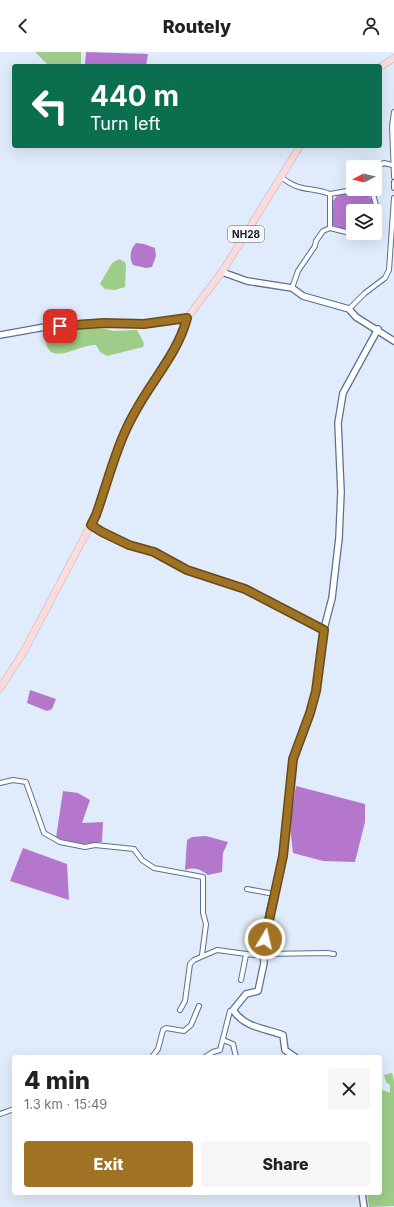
<!DOCTYPE html>
<html lang="en">
<head>
<meta charset="utf-8">
<style>
  :root { --surface:#fff; --page:#f6f6f6; --text:#202124; --muted:#757577; --accent:#a07224 }
  body { margin:0; font-family:Inter,sans-serif; background:var(--page); color:var(--text); height:100vh; display:flex; flex-direction:column; font-size:15px; white-space:nowrap }
  * { box-sizing:border-box; margin:0 }
  p { font-size:13px; color:var(--muted) }
  .icon { flex:none; width:22px; height:22px; fill:none; stroke:currentColor; stroke-width:2; stroke-linecap:round; stroke-linejoin:round }
  .map { position:relative; flex:1; overflow:hidden }
  .panel { position:absolute; left:12px; top:1003px; width:370px; height:140px; display:flex; flex-direction:column; background:var(--surface); border-radius:4px; box-shadow:0 4px 16px #0002 }
  .panel>* { flex:none }
  .guide { position:absolute; left:12px; top:12px; width:370px; height:84px; border-radius:4px; box-shadow:0 4px 16px #0002; background:#0b6e4f; color:#fff; overflow:hidden }
  .needle { width:26px; rotate:263deg }
  .fabs { position:absolute; left:346px; top:108px; display:grid; gap:8px }
  .fabs a { display:grid; place-items:center; width:36px; height:36px; border-radius:4px; background:var(--surface); box-shadow:0 4px 16px #0002; font-size:20px }
  .pin { position:absolute; display:grid; place-items:center; width:34px; height:34px; color:#fff; margin:-17px; border-radius:8px; box-shadow:0 2px 6px #0006 }
  .me { position:absolute; width:44px; margin:-22px; rotate:9deg; stroke-linejoin:round; filter:drop-shadow(0 0 3px #0008) }
  .turn { display:flex; align-items:center; gap:14px; height:84px; padding:0 12px; font-size:18px }
  .turn .icon { width:52px; height:52px; stroke-width:2.5 }
  .turn b { display:block; font-size:28px; line-height:34px }
  .round { display:grid; place-items:center; flex:none; width:42px; height:42px; border-radius:4px; background:var(--page) }
  .headline { display:flex; align-items:center; justify-content:space-between; height:68px; padding:0 12px }
  h1 { font-size:24px; font-weight:800; line-height:30px }
  .primary-button { display:flex; gap:8px; margin-top:auto; padding:8px 12px }
  .primary-button a { flex:1; height:46px; border-radius:4px; background:var(--accent); color:#fff; font-size:16px; font-weight:800; line-height:46px; text-align:center }
  .primary-button a+a { background:var(--page); color:var(--text) }
  header { display:flex; justify-content:space-between; align-items:center; height:52px; padding:0 12px; background:var(--surface); font-size:18px; font-weight:800 }
  .map>svg:first-child { display:block }
  .green { fill:#9ecd89 }
  .water { fill:#b577cc }
  .lines { fill:none; stroke-linecap:round; stroke-linejoin:round }
  .street-casing { stroke:#587192; stroke-width:6 }
  .secondary-casing { stroke:#587192; stroke-width:8 }
  .primary-casing { stroke:#cbcdd0; stroke-width:8 }
  .street { stroke:#fff; stroke-width:4 }
  .secondary { stroke:#fff; stroke-width:5.5 }
  .primary { stroke:#fedadc; stroke-width:6 }
  .route-casing { stroke:#684a17; stroke-width:10 }
  .route { stroke:#a07224; stroke-width:7 }
  .labels { text-anchor:middle; stroke-width:3; stroke-linejoin:round; paint-order:stroke }
  .shield { fill:#f8f8f8; stroke:#585f68; stroke-width:1 }
  .shield-label { font-size:10px; font-weight:bold; fill:#131d2a }
</style>
</head>
<body>
<header><svg class="icon" aria-label="back" viewBox="0 0 24 24"><path d="M15 5l-7 7 7 7"/></svg>Routely<svg class="icon" aria-label="person" viewBox="0 0 24 24"><circle cx="12" cy="8" r="4"/><path d="M4 21q1-7 8-7t8 7"/></svg></header>
<div class="map">
<svg width="394" height="1155" viewBox="0 0 394 1155">
  <rect width="100%" height="100%" fill="#e0ecfb"/>
  <g class="green">
    <path d="M35,0H81V14H49Z"/>
    <path d="M119,207L125,210L126,215L125,235L115,238L105,237L100,232L112,211Z"/>
    <path d="M93,274L113,279L137,278L144,291L143,295L107,304L100,300L96,293C79,291 48,318 45,286H49L64,276Z"/>
    <path d="M392,1021L394,1029V1154L369,1155L367,1141H380V1037L390,1041V1033L386,1030L384,1023Z"/>
  </g>
  <g class="water">
    <path d="M86,0L148,2L146,14H85Z"/>
    <path d="M339,141L368,144L373,148L372,159H353V180L332,173L333,149Z"/>
    <path d="M136,191L144,192L155,196L156,204L152,215L146,216L133,213C129,206 130,197 136,191Z"/>
    <path d="M30,638L56,647L52,657L47,659L27,651Z"/>
    <path d="M296,734L365,752V770L355,810L323,809L293,801L290,775Z"/>
    <path d="M63,739L78,741L90,748L82,771L103,770L102,790L83,792L56,786Z"/>
    <path d="M206,784L228,790L223,801L222,820L208,823C200,817 195,815 185,818L187,788L192,785Z"/>
    <path d="M23,796L67,812L69,848L10,829Z"/>
  </g>
  <g class="lines">
    <defs>
      <g id="street">
        <path d="M394,60L392,74L394,125"/>
        <path d="M281,125C301,141 309,134 330,142V176L323,179L316,189L315,194L298,219L292,236"/>
        <path d="M394,130V136"/>
        <path d="M375,137L378,135V114L384,111L392,113"/>
        <path d="M330,142L347,139L373,142L376,153L375,160"/>
        <path d="M330,176L362,184L368,181"/>
        <path d="M349,257L365,241L385,226L389,218L394,146"/>
        <path d="M91,473L102,481L129,493L154,500L187,518L245,537L324,578"/>
        <path d="M0,731L13,728L26,730L44,781L60,790L85,795L95,793L134,797L142,808L154,816L203,825V861L206,872L202,903"/>
        <path d="M247,837L274,842"/>
        <path d="M263,902L327,901L334,902"/>
        <path d="M241,928L246,903"/>
        <path d="M180,958L185,949L190,912L194,908L217,898L254,903L263,898"/>
        <path d="M223,988L233,992L236,1005"/>
        <path d="M152,1005L158,997L163,978L166,976L184,979L191,973L199,954"/>
        <path d="M205,1005L213,1000L220,998L230,959"/>
        <path d="M0,1062L14,1057"/>
      </g>
      <g id="secondary">
        <path d="M222,220L247,229L292,236L303,244L349,257L356,265L394,289"/>
        <path d="M0,283L45,275L104,271L144,272L187,266"/>
        <path d="M295,1005L285,998L283,983C264,976 245,976 233,958L246,942L258,939L264,911L263,898L269,863L283,804L293,707L310,661L316,639L324,577L332,546L339,486L341,440L338,371L343,341L378,277"/>
        <path d="M362,1141L364,1155"/>
      </g>
      <g id="primary">
        <path d="M380,15L394,6"/>
        <path d="M0,636L23,601L96,463L123,385L134,360L177,293L183,281L187,266L222,220L300,94"/>
      </g>
    </defs>
    <use href="#street" class="street-casing"/>
    <use href="#secondary" class="secondary-casing"/>
    <use href="#primary" class="primary-casing"/>
    <use href="#street" class="street"/>
    <use href="#secondary" class="secondary"/>
    <use href="#primary" class="primary"/>
  </g>
  <g class="lines">
    <defs>
      <path id="route" d="M60,274L104,271L144,272L187,266C178,301 152,328 135,360C117,391 108,429 96,463L91,473L102,480L129,493L154,500L187,518L245,537L324,578L316,639L310,661L293,707L283,804L265,887"/>
    </defs>
    <use href="#route" class="route-casing"/>
    <use href="#route" class="route"/>
  </g>
  <g class="labels">
    <rect class="shield" x="228" y="174" width="36" height="16" rx="3"/>
    <g class="shield-label">
      <text x="246" y="186">NH28</text>
    </g>
  </g>
</svg>
<div class="fabs">
<a><svg class="needle" viewBox="-14 -14 28 28"><path d="M0-13l5 13h-10z" fill="#e53935"/><path d="M0 13l5-13h-10z" fill="#757577"/></svg></a>
<a><svg class="icon" aria-label="layers" viewBox="0 0 24 24"><path d="M12 4l9 5-9 5-9-5zM3 14l9 5 9-5"/></svg></a>
</div>
<div class="pin" style="left:60px;top:274px;background:#d93025"><svg class="icon" aria-label="arrive" viewBox="0 0 24 24"><path d="M6 21V4h12l-3 4 3 4H6"/></svg></div>
<svg class="me" style="left:265px;top:887px" viewBox="-20 -20 40 40"><circle r="17" fill="#a07224" stroke="#fff" stroke-width="3"/><path d="M0-11L8 9 0 5-8 9z" fill="#fff"/></svg>
<div class="guide">
<div class="turn"><svg class="icon" aria-label="left" viewBox="0 0 24 24"><path d="M17 20v-9H6M10 6l-5 5 5 5"/></svg><div><b>440 m</b>Turn left</div></div>
</div>
<section class="panel">
<div class="headline"><div><h1>4 min</h1><p>1.3 km · 15:49</p></div><a class="round"><svg class="icon" aria-label="close" viewBox="0 0 24 24"><path d="M6 6l12 12M18 6L6 18"/></svg></a></div>
<div class="primary-button"><a>Exit</a><a>Share</a></div>
</section>
</div>
</body>
</html>
